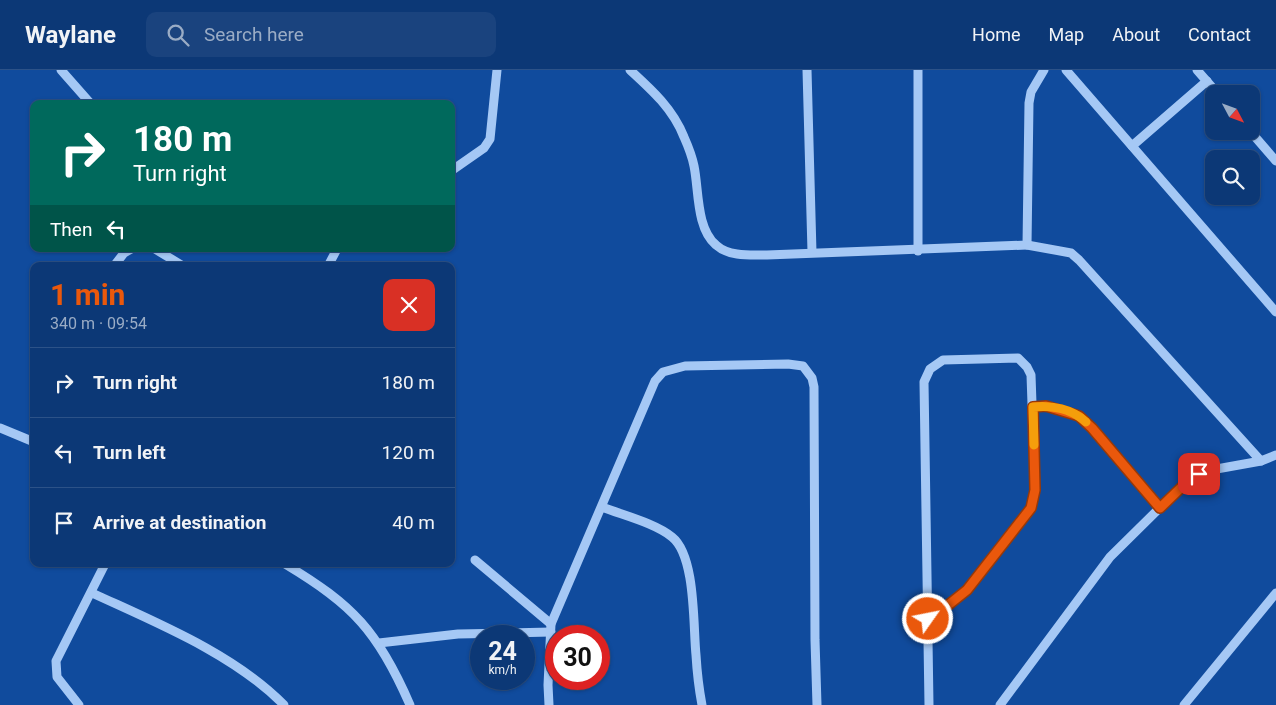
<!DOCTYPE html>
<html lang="en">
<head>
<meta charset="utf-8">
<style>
  :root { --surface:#0c3876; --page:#1a437e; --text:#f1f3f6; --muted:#9aacc5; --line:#2c5288; --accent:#ea580c }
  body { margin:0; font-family:Roboto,sans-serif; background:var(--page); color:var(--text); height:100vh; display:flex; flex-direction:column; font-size:19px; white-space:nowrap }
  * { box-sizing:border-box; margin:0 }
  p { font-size:16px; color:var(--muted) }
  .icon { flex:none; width:28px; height:28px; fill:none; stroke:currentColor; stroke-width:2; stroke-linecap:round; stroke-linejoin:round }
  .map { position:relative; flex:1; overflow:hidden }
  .details { position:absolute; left:30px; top:192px; width:425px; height:305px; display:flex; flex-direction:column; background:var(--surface); border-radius:10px; box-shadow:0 1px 4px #0004,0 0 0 1px var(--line) }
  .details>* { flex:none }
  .banner { position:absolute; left:30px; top:30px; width:425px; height:152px; border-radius:10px; box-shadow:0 1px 4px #0004,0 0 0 1px var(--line); background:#00695c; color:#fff; overflow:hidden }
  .needle { width:32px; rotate:131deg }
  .fabs { position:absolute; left:1205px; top:15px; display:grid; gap:10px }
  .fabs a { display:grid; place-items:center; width:55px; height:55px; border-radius:10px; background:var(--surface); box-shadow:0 1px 4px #0004,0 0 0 1px var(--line); font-size:25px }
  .speed { position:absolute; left:470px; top:555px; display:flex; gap:10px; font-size:25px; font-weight:700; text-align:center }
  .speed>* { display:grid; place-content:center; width:65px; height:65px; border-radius:50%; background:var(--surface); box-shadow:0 1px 4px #0004,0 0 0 1px var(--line); line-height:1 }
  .speed small { font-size:12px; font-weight:400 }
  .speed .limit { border:8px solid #d22; background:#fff; color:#111 }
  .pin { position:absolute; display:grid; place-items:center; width:42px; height:42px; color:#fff; margin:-21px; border-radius:10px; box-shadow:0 2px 8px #0006 }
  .me { position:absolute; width:55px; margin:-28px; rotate:57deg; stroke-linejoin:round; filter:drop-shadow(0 0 4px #0008) }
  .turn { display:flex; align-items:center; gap:18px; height:105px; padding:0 20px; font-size:22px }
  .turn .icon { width:65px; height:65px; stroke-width:2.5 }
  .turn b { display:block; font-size:35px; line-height:42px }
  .then { display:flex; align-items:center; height:48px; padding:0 20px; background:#0003; gap:10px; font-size:19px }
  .round { display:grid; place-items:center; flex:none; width:52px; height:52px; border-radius:10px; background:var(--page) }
  .headline { display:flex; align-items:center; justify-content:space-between; height:85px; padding:0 20px }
  h1 { font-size:30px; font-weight:700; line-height:38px; color:var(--accent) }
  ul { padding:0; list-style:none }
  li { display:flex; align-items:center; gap:15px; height:70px; padding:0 20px; border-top:1px solid var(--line) }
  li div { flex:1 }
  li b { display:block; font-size:19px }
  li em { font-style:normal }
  header { display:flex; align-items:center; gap:30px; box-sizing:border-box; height:70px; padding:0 25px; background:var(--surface); border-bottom:1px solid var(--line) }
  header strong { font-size:24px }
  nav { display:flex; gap:28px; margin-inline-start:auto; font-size:18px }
  .search { width:350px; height:45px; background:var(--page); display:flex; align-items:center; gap:12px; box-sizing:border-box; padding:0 18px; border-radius:10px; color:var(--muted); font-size:19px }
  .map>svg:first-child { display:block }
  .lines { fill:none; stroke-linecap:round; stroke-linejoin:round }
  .minor { stroke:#a5c8f5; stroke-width:9 }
  .route-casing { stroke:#983908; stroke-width:12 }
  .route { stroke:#ea580c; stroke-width:9 }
  .slow { stroke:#f59e0b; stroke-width:9 }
</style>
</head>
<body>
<header>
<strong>Waylane</strong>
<div class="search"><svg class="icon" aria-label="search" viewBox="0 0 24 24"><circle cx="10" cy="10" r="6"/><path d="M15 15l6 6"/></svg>Search here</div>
<nav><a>Home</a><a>Map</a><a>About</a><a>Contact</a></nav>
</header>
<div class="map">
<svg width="1276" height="635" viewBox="0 0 1276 635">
  <rect width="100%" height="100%" fill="#104b9d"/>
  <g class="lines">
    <g class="minor">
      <path d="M61,0L91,34"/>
      <path d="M630,0C652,20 673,39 684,67C688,76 692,86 694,96C699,120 696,158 716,175C729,187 751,185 767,185L1027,175L1029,33L1031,22L1044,0"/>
      <path d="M807,0L812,182"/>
      <path d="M1066,0L1276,242"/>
      <path d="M1197,0L1218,24"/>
      <path d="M1250,61L1276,91"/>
      <path d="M1132,76L1207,11"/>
      <path d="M451,101L484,78L490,69L497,0"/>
      <path d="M1027,175L1071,183L1079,190L1261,391"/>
      <path d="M155,179L183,196"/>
      <path d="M918,181V0"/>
      <path d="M114,196L124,183L131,179"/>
      <path d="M328,196L337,179"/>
      <path d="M1033,337L1046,336L1079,346L1092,358L1160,437"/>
      <path d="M0,358L34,372"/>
      <path d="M602,437C622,445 655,453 672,467C696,486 693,556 696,585C697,602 699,619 702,635"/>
      <path d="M475,490L551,554"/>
      <path d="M285,494C353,535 378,561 410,635"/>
      <path d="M92,523C157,553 234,584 284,635"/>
      <path d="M927,549L942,540L967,520L1031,438L1035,420L1031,305L1027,297L1018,288L943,290L930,299L924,312L929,635"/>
      <path d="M379,573L458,564L551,562"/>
      <path d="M79,635L57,607L56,591L105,494"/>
      <path d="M549,635L548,615L551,554L655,311L663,302L685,296L788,294L803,296L812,308L814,317L815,570L817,635"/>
      <path d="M1000,635L1110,487L1189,409L1211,400L1261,391L1276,385"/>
      <path d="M1184,635L1276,523"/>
    </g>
  </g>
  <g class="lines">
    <defs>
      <path id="route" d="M928,549L942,540L967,520L1031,438L1035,420L1033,337L1046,336L1079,346L1092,358L1160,438L1190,409L1199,404"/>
    </defs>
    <use href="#route" class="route-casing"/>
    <use href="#route" class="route"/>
    <path class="slow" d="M1034,375L1033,337C1052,335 1072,339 1086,352"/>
  </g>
</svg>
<div class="fabs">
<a><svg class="needle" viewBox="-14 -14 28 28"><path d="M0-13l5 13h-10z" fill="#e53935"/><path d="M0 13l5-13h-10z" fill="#9aacc5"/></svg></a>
<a><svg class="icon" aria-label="search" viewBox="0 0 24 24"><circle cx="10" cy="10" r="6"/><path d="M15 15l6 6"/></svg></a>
</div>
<div class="speed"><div>24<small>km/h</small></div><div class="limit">30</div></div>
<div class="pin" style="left:1199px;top:404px;background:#d93025"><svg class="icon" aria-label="arrive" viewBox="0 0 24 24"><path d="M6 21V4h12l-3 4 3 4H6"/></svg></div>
<svg class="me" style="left:928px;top:549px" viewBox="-20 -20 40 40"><circle r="17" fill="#ea580c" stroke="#fff" stroke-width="3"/><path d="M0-11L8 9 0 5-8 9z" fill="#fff"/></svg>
<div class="banner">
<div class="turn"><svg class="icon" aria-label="right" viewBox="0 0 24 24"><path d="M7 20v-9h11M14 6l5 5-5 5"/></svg><div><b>180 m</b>Turn right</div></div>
<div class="then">Then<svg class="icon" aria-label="left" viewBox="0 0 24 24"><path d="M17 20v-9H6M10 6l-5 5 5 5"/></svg></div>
</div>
<section class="details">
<div class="headline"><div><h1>1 min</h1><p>340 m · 09:54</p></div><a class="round" style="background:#d93025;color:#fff"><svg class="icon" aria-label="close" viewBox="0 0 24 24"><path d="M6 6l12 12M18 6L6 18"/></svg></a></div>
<ul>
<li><svg class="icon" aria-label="right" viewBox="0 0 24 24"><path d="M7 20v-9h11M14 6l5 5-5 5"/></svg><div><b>Turn right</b></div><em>180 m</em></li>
<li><svg class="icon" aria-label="left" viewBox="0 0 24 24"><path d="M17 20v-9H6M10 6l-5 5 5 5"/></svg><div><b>Turn left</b></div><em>120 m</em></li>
<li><svg class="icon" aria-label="arrive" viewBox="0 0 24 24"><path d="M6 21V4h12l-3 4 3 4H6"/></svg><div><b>Arrive at destination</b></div><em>40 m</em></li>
</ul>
</section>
</div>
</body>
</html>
